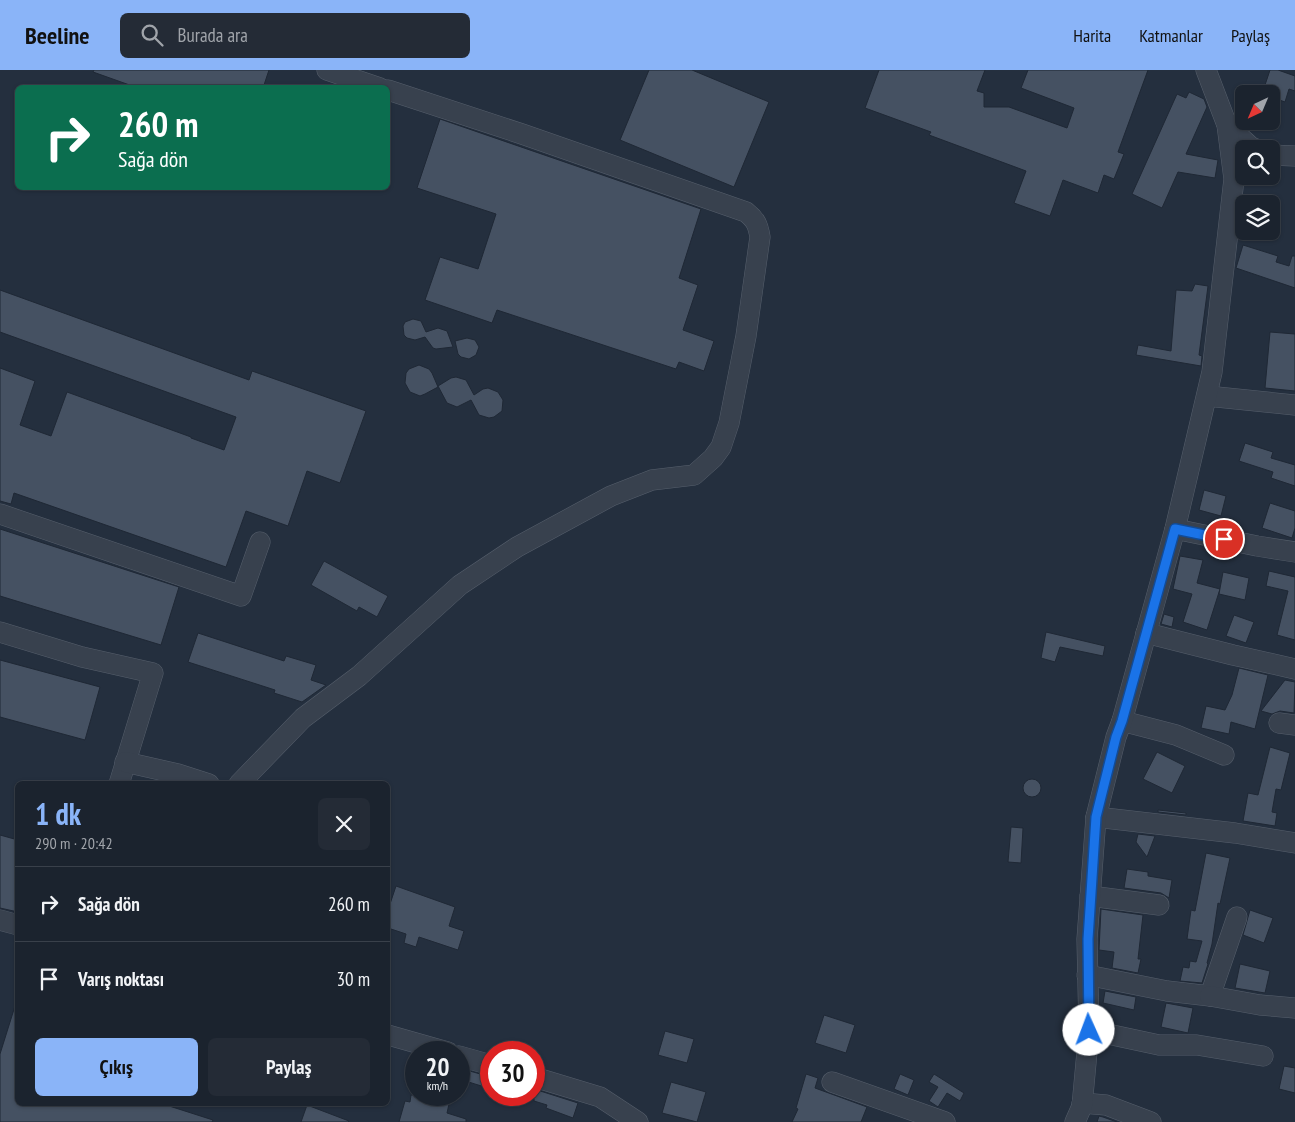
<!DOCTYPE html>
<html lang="tr">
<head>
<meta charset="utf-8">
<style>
  :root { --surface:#1b232e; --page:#242b36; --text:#f1f3f6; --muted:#a0a4aa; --line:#39404a; --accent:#8ab4f8 }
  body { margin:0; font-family:"PT Sans Narrow",sans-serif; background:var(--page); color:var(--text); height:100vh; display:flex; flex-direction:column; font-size:19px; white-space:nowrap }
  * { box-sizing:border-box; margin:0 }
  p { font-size:16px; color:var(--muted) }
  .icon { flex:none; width:28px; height:28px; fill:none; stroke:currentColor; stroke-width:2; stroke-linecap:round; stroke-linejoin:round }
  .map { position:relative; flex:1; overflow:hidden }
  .details { position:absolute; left:15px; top:711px; width:375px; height:325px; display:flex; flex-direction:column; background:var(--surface); border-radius:8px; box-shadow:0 1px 4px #0004,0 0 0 1px var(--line) }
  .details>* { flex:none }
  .banner { position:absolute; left:15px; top:15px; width:375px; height:105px; border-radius:8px; box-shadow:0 1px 4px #0004,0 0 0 1px var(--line); background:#0b6e4f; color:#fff; overflow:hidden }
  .needle { width:32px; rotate:224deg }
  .buttons { position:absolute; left:1235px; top:15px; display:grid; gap:10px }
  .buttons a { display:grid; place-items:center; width:45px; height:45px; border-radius:8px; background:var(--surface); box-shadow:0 1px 4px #0004,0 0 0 1px var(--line); font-size:25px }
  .speed { position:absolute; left:405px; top:971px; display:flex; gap:10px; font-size:25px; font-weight:700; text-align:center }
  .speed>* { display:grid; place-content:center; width:65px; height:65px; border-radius:50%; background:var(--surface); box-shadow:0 1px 4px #0004,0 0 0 1px var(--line); line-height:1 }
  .speed small { font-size:12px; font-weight:400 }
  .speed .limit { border:8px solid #d22; background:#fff; color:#111 }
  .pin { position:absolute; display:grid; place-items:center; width:42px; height:42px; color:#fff; margin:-21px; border:2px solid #fff; border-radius:50%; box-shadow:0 1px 5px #0007 }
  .me { position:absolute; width:55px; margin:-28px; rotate:358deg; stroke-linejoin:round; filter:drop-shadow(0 0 4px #0008) }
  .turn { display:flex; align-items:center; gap:18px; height:105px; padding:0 20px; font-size:22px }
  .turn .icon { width:65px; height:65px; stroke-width:2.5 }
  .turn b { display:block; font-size:35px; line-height:42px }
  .round { display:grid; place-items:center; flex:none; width:52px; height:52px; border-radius:8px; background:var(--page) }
  .headline { display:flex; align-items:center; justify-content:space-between; height:85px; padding:0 20px }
  h1 { font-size:30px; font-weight:600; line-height:38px; color:var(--accent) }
  .cta { display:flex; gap:10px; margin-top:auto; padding:10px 20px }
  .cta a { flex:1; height:58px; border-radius:8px; background:var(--accent); color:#111; font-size:20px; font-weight:600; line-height:58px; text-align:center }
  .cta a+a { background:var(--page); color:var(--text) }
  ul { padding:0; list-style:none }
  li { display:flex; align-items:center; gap:15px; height:75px; padding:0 20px; border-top:1px solid var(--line) }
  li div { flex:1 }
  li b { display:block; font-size:19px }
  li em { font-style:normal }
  header { display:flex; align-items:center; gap:30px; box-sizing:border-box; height:70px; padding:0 25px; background:var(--accent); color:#111 }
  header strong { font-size:24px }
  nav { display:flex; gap:28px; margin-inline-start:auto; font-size:18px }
  .search { width:350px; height:45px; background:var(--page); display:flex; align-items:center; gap:12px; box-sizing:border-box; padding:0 18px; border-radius:8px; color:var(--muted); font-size:19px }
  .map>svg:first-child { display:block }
  .building { fill:#455162; stroke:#1f2835 }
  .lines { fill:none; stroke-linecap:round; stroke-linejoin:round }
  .minor-casing { stroke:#565f6c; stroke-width:21 }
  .minor { stroke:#38414e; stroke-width:20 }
  .route-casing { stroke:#114b97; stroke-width:12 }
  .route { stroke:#1a73e8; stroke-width:9 }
</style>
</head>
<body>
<header>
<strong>Beeline</strong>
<div class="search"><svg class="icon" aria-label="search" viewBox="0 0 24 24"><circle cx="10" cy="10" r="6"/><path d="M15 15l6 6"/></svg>Burada ara</div>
<nav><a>Harita</a><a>Katmanlar</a><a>Paylaş</a></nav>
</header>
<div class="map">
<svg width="1295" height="1052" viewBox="0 0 1295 1052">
  <rect width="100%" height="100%" fill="#242f3e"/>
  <g class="building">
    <path d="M94,0H269L263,18H138L93,2Z"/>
    <path d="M649,0H692L769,32L734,117L620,70Z"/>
    <path d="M879,0H985L977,21L984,23V37H1009L1067,58L1074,38L1021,18L1028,0H1148L1118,82L1124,84L1114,109L1104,105L1098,123L1063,110L1050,146L1014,133L1026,101L929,65L931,62L865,38Z"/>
    <path d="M1270,0H1278L1295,6V21L1289,19L1285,32L1271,27V24H1262Z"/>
    <path d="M1189,22L1204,29L1207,37L1186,84L1218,90L1215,108L1178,102L1162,138L1132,124L1177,24L1186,28Z"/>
    <path d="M440,49L701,139L679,208L698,215L683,260L714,271L704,301L679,292L676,299L497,240L492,253L425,230L440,187L478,199L496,144L417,118Z"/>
    <path d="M1243,175L1278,186L1276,192L1289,196L1292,186H1295V218L1236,198Z"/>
    <path d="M1195,214L1208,216L1199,285L1202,286L1201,296L1136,285L1138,275L1171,281L1176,220L1192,221Z"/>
    <path d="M0,220L249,310L252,301L366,341L340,413L307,401L288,456L246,441L226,497L14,423L11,434L0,431V298L35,311L20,355L51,366L67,322L191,367V368L224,380L236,347L0,262Z"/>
    <path d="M413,249L421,251L426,262L438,258L447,261L453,277L436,279L433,278L425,267L415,270L407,268L404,265L403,256L405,252Z"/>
    <path d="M1270,262L1295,264V321L1265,318Z"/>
    <path d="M467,268L475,270L479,277L476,285L469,289L461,287L458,284L455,271Z"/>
    <path d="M419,295L429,299L432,303L438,317L425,324L420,326L410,322L405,313L406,303L409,299Z"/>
    <path d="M456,307L466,310L474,325L483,319L488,318L498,322L503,330L502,341L494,347L489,348L479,345L471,330L457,337L447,333L438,316L451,308Z"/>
    <path d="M1245,373L1273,382L1271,388L1295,395V416L1271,408L1273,402L1239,391Z"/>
    <path d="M1204,420L1226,426L1221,446L1199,440Z"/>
    <path d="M1270,433L1295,441V458L1292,468L1262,458Z"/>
    <path d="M0,459L179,517L161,575L0,526Z"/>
    <path d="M1180,486L1203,490L1197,513L1220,519L1207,560L1183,552L1192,524L1173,519Z"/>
    <path d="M324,491L388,526L377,547L359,537L357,541L311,515Z"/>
    <path d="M1269,501L1295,507V570L1277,565L1288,521L1266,516Z"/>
    <path d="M1223,502L1249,508L1245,530L1219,524Z"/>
    <path d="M1164,544L1174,547L1172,557L1161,554Z"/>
    <path d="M1234,545L1254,552L1246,573L1226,566Z"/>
    <path d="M1046,562L1105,576L1103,586L1060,577L1055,592L1041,588Z"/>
    <path d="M198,563L284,591L286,586L316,595L311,610L326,615L302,632L274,623L275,620L188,592Z"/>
    <path d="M0,590L100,617L85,670L0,647Z"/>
    <path d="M1239,598L1268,605L1255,659L1231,652L1229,664L1201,658L1206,636L1225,640L1232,625Z"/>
    <path d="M1285,610L1295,612L1294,643L1280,641L1272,644L1261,641Z"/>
    <path d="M1270,677L1290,683L1281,720L1276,719L1272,742L1277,743L1275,756L1243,751L1248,723L1258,725Z"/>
    <path d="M1157,682L1185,696L1172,723L1143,709Z"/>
    <circle cx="1032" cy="718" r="9"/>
    <path d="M1158,740L1186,743V745L1158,742Z"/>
    <path d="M1011,757L1023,758L1021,793L1008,792Z"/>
    <path d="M1138,764L1155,766L1147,787L1136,772Z"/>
    <path d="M0,765L18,770V842L0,838Z"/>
    <path d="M1206,783L1230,788L1220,834L1218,833L1212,874L1207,893L1208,894L1202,913L1180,911L1183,897L1189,898L1190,891L1196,892L1202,871L1187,869L1191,840L1195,841Z"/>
    <path d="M1127,799L1148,802V806L1172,810L1169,828L1161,823L1124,818Z"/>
    <path d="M396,816L455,837L449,856L464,861L458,880L419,867L416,877L404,873L406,864L388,858V840Z"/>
    <path d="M1101,839L1143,845L1138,889H1141L1138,903L1112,898L1114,882L1099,880Z"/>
    <path d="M1250,840L1273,848L1264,873L1243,865Z"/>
    <path d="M1240,894L1270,901L1265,923L1235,918Z"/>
    <path d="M1105,921L1136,927L1134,940L1103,933Z"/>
    <path d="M1166,933L1193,938L1188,963L1161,957Z"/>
    <path d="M15,936L18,937V1034H163L213,1050L212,1052H0V984Z"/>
    <path d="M824,945L855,955L846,983L815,973Z"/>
    <path d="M665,961L694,969L687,993L658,985Z"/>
    <path d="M1284,996L1295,998V1023L1279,1019Z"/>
    <path d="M459,998L491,1007V1019L459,1009Z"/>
    <path d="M806,1004L818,1008L815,1018L867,1037L861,1052H792L798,1039L796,1038Z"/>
    <path d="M900,1004L914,1010L908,1025L894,1019Z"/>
    <path d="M934,1004L964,1023L960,1031L947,1023L938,1037L929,1031L938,1017L929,1012Z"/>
    <path d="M671,1012L706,1022L697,1052L662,1043Z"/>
    <path d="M534,1019L578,1033L573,1048L546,1038L547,1035L534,1031Z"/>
    <path d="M411,1025H451L447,1043L466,1049V1052H399L405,1031L410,1032Z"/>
    <path d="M307,1035L349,1051L348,1052H301Z"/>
    <path d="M1099,1046L1103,1047L1117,1052H1097Z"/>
  </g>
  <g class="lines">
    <defs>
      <g id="minor">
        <path d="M327,0L380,18"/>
        <path d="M1227,55L1251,77L1256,79"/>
        <path d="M1271,85L1295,86"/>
        <path d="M1207,326L1295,335"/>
        <path d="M0,444L241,526L260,472"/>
        <path d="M1175,459L1257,476L1295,482"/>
        <path d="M0,562L82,587L153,603L119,714"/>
        <path d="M1146,563L1233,585L1295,599"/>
        <path d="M1122,651L1176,665L1224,685"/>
        <path d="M1279,653L1295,655"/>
        <path d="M125,692L178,704L209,714"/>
        <path d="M239,714L303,648L359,606L460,515L517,477L611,426L652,410L694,405L713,388L721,377L729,353L746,266L760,167C758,155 756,150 746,142L522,64L388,20"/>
        <path d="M1096,747L1235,763L1295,773"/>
        <path d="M1090,826L1159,835"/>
        <path d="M0,850L18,855"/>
        <path d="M1087,905L1167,921L1210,926L1237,847"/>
        <path d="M1210,926L1260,935L1295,938"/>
        <path d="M1089,960L1159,975H1197L1263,986"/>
        <path d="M388,965L448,982"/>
        <path d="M459,986L491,995"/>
        <path d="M534,1007L600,1027L638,1052"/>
        <path d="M832,1012L945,1052"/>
        <path d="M1082,1033L1106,1035L1151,1052"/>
        <path d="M1075,1052L1082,1036L1089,960L1087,869L1096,747L1116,667L1122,651L1175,459L1212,302L1234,109L1227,55L1206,0"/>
      </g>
    </defs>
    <use href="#minor" class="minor-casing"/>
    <use href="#minor" class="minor"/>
  </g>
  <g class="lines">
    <defs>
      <path id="route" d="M1089,960L1088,869L1096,747L1116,667L1122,651L1175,459L1224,469"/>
    </defs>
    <use href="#route" class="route-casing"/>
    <use href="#route" class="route"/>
  </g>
</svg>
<div class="buttons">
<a><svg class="needle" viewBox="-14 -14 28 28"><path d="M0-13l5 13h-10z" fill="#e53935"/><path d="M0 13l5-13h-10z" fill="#a0a4aa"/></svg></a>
<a><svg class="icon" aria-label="search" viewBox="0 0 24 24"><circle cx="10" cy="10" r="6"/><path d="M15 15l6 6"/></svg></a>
<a><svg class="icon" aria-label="layers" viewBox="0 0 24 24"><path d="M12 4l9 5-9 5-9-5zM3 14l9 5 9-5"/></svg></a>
</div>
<div class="speed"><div>20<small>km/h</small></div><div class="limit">30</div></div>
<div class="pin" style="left:1224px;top:469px;background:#d93025"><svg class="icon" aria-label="arrive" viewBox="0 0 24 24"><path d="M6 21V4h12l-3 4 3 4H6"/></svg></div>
<svg class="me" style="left:1089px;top:960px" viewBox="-20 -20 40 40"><circle r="19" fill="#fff"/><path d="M0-13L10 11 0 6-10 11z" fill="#1a73e8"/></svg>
<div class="banner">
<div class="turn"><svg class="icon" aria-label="right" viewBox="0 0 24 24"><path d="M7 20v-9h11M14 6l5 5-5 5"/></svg><div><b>260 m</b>Sağa dön</div></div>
</div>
<section class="details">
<div class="headline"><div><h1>1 dk</h1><p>290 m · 20:42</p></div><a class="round"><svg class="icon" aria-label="close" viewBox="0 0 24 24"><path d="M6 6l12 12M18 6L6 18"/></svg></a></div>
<ul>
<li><svg class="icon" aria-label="right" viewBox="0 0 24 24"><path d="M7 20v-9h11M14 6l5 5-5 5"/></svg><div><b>Sağa dön</b></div><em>260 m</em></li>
<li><svg class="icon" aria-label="arrive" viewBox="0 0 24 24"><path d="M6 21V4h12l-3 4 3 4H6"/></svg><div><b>Varış noktası</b></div><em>30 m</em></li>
</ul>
<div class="cta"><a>Çıkış</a><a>Paylaş</a></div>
</section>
</div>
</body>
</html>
